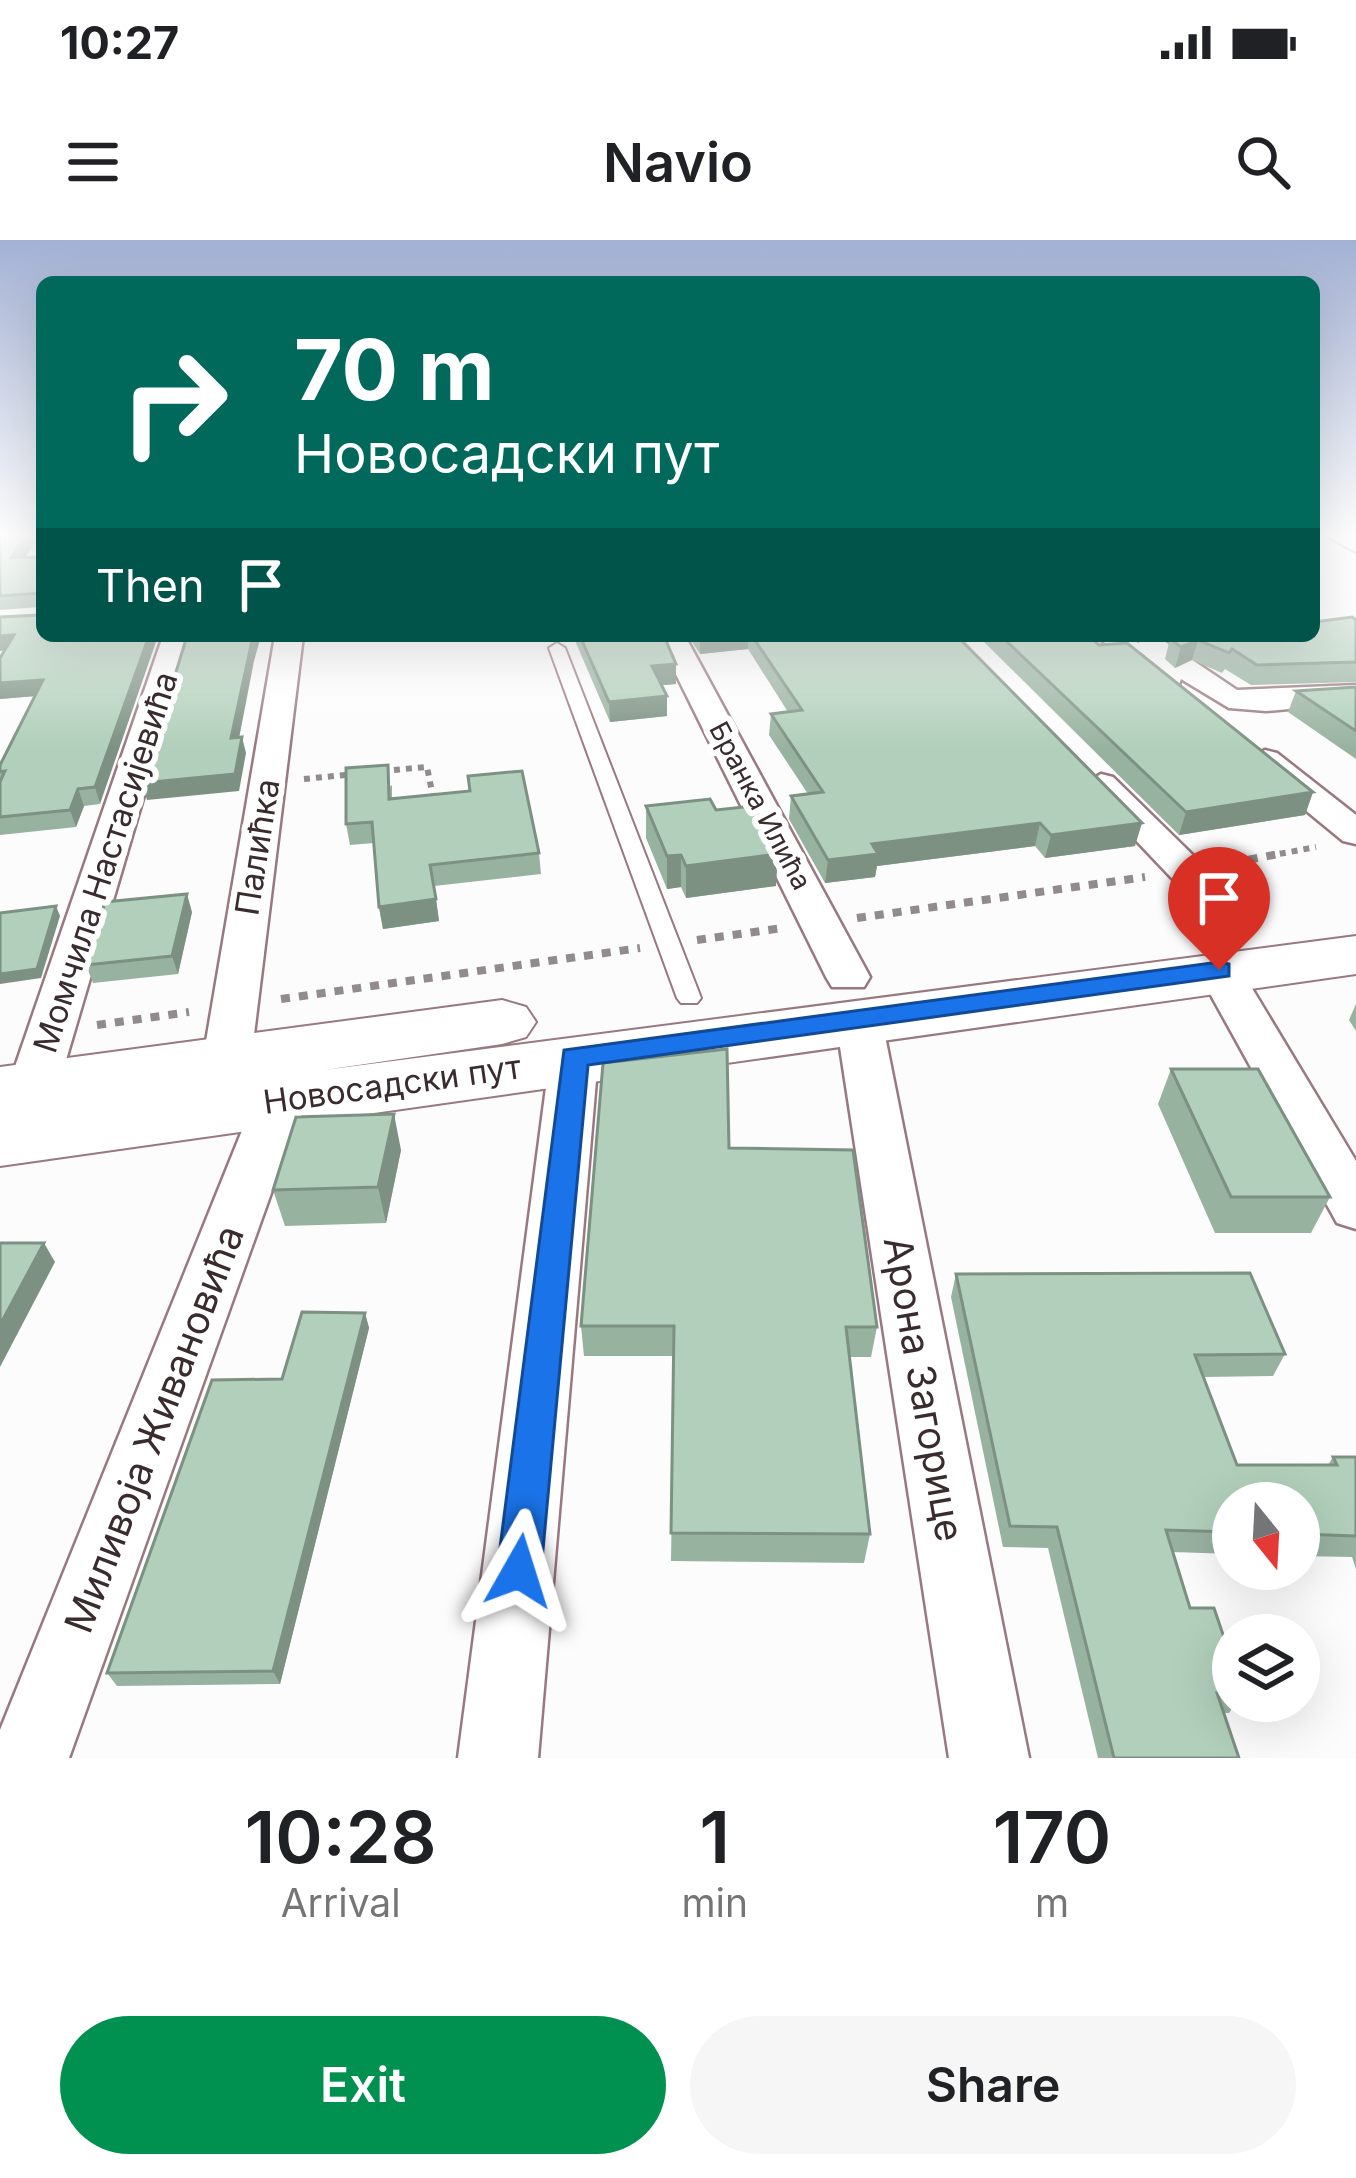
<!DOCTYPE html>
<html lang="en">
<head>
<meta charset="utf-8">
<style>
  :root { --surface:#fff; --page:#f6f6f6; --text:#202124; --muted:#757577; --accent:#009050 }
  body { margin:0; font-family:Inter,sans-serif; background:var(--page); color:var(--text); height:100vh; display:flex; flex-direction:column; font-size:45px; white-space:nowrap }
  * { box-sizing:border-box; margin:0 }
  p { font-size:39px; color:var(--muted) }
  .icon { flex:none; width:66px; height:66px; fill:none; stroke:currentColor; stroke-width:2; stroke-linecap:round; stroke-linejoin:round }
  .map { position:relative; height:1518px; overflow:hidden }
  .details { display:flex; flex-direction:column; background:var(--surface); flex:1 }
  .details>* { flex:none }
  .hud { position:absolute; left:36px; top:36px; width:1284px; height:366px; border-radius:18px; box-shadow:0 12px 48px #0002; background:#00695c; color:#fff; overflow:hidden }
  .needle { width:78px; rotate:162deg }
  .tools { position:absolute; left:1212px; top:1242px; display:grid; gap:24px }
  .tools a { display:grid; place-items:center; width:108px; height:108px; border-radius:50%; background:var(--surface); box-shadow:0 12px 48px #0002; font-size:60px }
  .pin { position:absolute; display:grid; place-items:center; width:102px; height:102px; color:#fff; margin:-123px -51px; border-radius:50% 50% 50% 0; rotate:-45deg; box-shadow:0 0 12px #0007 }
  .pin .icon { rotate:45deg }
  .me { position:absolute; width:132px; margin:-66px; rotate:6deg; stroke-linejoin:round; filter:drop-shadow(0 0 9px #0008) }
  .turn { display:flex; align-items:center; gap:42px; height:252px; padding:0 60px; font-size:54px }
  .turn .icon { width:156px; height:156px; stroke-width:2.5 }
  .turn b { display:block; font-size:84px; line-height:102px }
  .then { display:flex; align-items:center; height:114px; padding:0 60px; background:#0003; gap:24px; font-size:45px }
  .eta { display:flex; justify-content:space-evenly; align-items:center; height:204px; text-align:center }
  .eta b { font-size:72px; font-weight:600; line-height:84px }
  .action { display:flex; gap:24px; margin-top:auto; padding:24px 60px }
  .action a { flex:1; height:138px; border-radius:72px; background:var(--accent); color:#fff; font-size:48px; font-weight:600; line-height:138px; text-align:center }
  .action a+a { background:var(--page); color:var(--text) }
  .status { display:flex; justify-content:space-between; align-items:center; height:84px; padding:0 60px; background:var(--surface); direction:ltr }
  .status svg { height:33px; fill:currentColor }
  header { display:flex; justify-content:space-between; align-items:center; height:156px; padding:0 60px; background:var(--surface); font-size:54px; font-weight:600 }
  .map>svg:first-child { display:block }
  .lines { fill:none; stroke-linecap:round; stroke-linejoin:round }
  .service-casing { stroke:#99787f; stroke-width:4 }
  .minor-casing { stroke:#99787f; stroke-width:5 }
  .primary-casing { stroke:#99787f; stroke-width:4 }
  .path-far1 { stroke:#928b8c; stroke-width:6; stroke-dasharray:6 6; stroke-linecap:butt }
  .path { stroke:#928b8c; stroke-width:8; stroke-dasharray:9 9; stroke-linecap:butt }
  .service { fill:#fff; fill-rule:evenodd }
  .minor { fill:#fff; fill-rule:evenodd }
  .primary { fill:#fff; fill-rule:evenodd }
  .wall { fill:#98b2a0 }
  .shaded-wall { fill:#7c9182 }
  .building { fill:#b1cfba; stroke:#7c9182; stroke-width:3 }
  .route { fill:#1a73e8; stroke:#114b97; stroke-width:3 }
  .labels { text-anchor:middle; stroke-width:12; stroke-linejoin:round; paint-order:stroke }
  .far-street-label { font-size:27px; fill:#392b2e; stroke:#fff }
  .street-label { font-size:33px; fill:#392b2e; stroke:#fff }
  .near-street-label { font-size:39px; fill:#392b2e; stroke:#fff }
</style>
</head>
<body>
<div class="status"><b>10:27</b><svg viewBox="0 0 49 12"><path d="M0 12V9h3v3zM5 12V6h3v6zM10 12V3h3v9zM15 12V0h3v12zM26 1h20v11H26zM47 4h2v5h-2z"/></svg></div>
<header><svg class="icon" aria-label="menu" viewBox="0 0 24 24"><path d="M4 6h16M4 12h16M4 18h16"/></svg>Navio<svg class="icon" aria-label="search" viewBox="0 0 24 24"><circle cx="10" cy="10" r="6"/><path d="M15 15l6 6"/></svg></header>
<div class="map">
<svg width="1356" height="1518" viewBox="0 0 1356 1518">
  <rect width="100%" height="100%" fill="#fcfcfc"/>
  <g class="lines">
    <defs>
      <path id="service" d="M557,403L565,408L701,758L697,763H681L677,758L549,408Z"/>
      <g id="minor">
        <path d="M1327,296H1356V312Z"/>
        <path d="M163,396H191L58,847L50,859L33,864L16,859L8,847Z"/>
        <path d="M275,396H303L251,819L244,830L227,835L210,830L203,819Z"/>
        <path d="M657,396H685L870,737L864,747H832L826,737Z"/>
        <path d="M1097,396H1128L1138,403L1151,397L1161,399L1237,450L1356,445V463L1266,471L1229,468L1181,439L1178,447H1156Z"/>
        <path d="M1265,510L1277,513L1356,575V604L1343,601L1253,527L1248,520Z"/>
        <path d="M1101,534L1113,537L1252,673L1258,682L1252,691H1222L1089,551L1084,544Z"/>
        <path d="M1219,717L1234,721L1241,730L1356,921V989L1337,983L1197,730L1204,721Z"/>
        <path d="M859,766L875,771L882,781L1029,1518H949L836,781L843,771Z"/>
        <path d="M574,801L591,806L598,817L538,1518H458L550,817L557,806Z"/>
        <path d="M279,844L297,849L304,861L69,1518H0V1490L254,861L261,849Z"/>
      </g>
      <path id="primary" d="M1356,696V734L0,926V827L502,760L526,767L536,782L526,797L502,804L324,830Z"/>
    </defs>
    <use href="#service" class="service-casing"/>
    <use href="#minor" class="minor-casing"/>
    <use href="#primary" class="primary-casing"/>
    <g class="path-far1">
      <path d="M382,531L427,527L434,562"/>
      <path d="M304,539L355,534"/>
      <path d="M1268,616L1316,607"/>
    </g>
    <g class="path">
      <path d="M1231,623L1284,613"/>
      <path d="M857,678L1145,637"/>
      <path d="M697,700L783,688"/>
      <path d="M281,759L640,708"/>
      <path d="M97,785L189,772"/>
    </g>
    <use href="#service" class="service"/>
    <use href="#minor" class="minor"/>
    <use href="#primary" class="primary"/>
  </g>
  <g class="wall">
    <path d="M0,296H39L25,318L42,317L100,564L84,566L76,587L0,595V525L35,456L0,459V418L5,410L40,375V367L0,370Z"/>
    <path d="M1356,380V442L1251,445L1225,429L1222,433L1192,420L1175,428L1165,419L1170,399Z"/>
    <path d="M573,396H664L676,424V444L662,445L667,456V476L610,482Z"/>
    <path d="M688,396H957L1135,606L1045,618L1035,606L877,626L875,637L825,643L789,579L791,556L808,554L769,495L771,474L788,472L748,409L700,414Z"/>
    <path d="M978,396H1089L1313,552L1305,575L1179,595Z"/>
    <path d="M1356,447V519L1288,472L1296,451Z"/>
    <path d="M392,545V559L539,613L541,634L434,646L439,681L383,689L379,667L374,603L350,605L346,584Z"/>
    <path d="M646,566L716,570L776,646L686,658L681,647L667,649L646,598Z"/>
    <path d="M192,672L178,734L93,743L86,725Z"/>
    <path d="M1356,764V791L1349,780Z"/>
    <path d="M1171,829L1330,957L1311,993H1215L1158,864Z"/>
    <path d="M729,908L877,1087L871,1117H850L870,1294L864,1323L671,1321L674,1116H584L581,1086Z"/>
    <path d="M401,910L386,983L285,986L273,950Z"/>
    <path d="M956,1034L1285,1114L1273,1136L1204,1137L1237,1225H1328L1333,1217H1356V1329L1352,1317L1299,1316V1263H1233V1314L1172,1312L1190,1368L1233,1424V1461H1237L1229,1473H1224L1239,1518H1098L1048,1308L1003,1307L951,1057Z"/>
    <path d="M365,1073L369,1088L280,1444L117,1446L107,1433L282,1139Z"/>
  </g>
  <g class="shaded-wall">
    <path d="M26,296H39L15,331L11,318Z"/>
    <path d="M14,395L19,409L0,411V396Z"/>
    <path d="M149,396H158L100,564L95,547Z"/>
    <path d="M253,396H261L254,421L236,514L231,498Z"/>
    <path d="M700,396H748V409L700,414Z"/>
    <path d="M1198,400L1192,420L1175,428L1181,407Z"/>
    <path d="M676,424V444L652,446V426Z"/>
    <path d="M43,440L48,455L0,459V443Z"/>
    <path d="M667,456V476L610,482L609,462Z"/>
    <path d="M242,497L246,513L239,551L147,560L142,543Z"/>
    <path d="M78,549L84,566L76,587L70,570Z"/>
    <path d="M1313,552L1305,575L1179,595L1186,572Z"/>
    <path d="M1040,583L1035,606L877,626L875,637L825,643L828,620L872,604Z"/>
    <path d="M1142,583L1135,606L1045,618L1051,595Z"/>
    <path d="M778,614L776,646L686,658V626Z"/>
    <path d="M681,615V647L667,649V616Z"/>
    <path d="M187,654L192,672L178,734L172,716Z"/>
    <path d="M436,659L439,681L383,689L379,667Z"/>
    <path d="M56,666L60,676L41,738L0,744V734Z"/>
    <path d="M394,874L401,910L386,983L378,947Z"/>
    <path d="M44,1003L55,1022L0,1127V1085Z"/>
    <path d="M365,1073L369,1088L280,1444L273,1431Z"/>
  </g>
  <g class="building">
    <path d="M0,296H26L11,318L42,317V396H149L95,547L78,549L70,570L0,577V542L5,531L0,532V525L43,440L0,443V418L14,395L0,396V377L40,375V353L0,356Z"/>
    <path d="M1352,377L1356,380V422L1257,425L1232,409L1229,413L1198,400L1181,407L1170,399L1196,396H1314V382Z"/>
    <path d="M187,396H253L231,498L242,497L235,534L142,543Z"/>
    <path d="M580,396H664L676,424L652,426L667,456L609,462Z"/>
    <path d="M752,396H957L1142,583L1051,595L1040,583L872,604L878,614L828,620L791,556L823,552L771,474L802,470Z"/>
    <path d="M1001,396H1089L1099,405L1127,403L1313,552L1186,572Z"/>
    <path d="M1356,447V491L1296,451Z"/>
    <path d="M388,525L389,559L470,551L468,536L522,531L539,613L430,625L436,659L379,667L372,582L346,584V528Z"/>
    <path d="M710,559L716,570L753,566L778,614L686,626L681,615L667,616L646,566Z"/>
    <path d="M187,654L172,716L86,725L105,662Z"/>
    <path d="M56,666L37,729L0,734V673Z"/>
    <path d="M727,809L729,908L853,910L877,1087H846L870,1294L671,1293L674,1086H581L603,823Z"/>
    <path d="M1171,829H1258L1330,957H1231Z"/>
    <path d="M394,874L378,947L273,950L296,877Z"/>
    <path d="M0,1003H44L0,1085Z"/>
    <path d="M1250,1033L1285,1114L1195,1115L1237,1225H1337L1333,1217H1356V1296L1299,1294V1263H1233V1292L1166,1290L1190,1368H1214L1233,1424V1453H1217L1239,1518H1114L1057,1287L1010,1286L956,1034Z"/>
    <path d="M302,1072L365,1073L273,1431L107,1433L212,1140L282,1139Z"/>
  </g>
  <linearGradient id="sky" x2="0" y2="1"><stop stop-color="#a3b1d4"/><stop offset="0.58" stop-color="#fefefe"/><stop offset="1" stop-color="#fefefe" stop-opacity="0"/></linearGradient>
  <rect width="1356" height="509" fill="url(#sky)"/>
  <path class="route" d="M1219,722L1229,724V736L588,825L541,1331L534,1347L519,1353L503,1347L497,1331L564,810Z"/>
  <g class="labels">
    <g class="far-street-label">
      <text transform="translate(760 566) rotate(62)" y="9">Бранка Илића</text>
    </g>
    <g class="street-label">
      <text transform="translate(257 607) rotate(-81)" y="12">Палићка</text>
      <text transform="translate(105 622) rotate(-72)" y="12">Момчила Настасијевића</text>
      <text transform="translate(392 844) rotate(-8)" y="12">Новосадски пут</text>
    </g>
    <g class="near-street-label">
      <text transform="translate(924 1149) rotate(80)" y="14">Арона Загорице</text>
      <text transform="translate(154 1189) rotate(-69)" y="14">Миливоја Живановића</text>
    </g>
  </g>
</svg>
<div class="tools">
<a><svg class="needle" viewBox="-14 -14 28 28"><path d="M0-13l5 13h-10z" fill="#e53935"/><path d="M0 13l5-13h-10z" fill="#757577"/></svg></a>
<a><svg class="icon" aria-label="layers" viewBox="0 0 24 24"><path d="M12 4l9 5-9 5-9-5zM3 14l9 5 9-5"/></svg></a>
</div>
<div class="pin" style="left:1219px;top:730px;background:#d93025"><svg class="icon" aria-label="arrive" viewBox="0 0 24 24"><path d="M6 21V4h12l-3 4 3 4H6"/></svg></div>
<svg class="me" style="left:519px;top:1331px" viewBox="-20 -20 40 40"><path d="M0-17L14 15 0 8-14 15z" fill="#1a73e8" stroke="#fff" stroke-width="4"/></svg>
<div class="hud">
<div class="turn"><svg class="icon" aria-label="right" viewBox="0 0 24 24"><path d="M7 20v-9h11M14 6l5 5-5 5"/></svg><div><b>70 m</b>Новосадски пут</div></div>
<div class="then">Then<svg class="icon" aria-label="arrive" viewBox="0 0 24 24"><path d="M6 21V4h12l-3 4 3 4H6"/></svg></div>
</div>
</div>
<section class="details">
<div class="eta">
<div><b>10:28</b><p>Arrival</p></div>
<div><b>1</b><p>min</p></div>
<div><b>170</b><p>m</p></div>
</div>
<div class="action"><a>Exit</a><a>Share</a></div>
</section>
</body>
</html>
